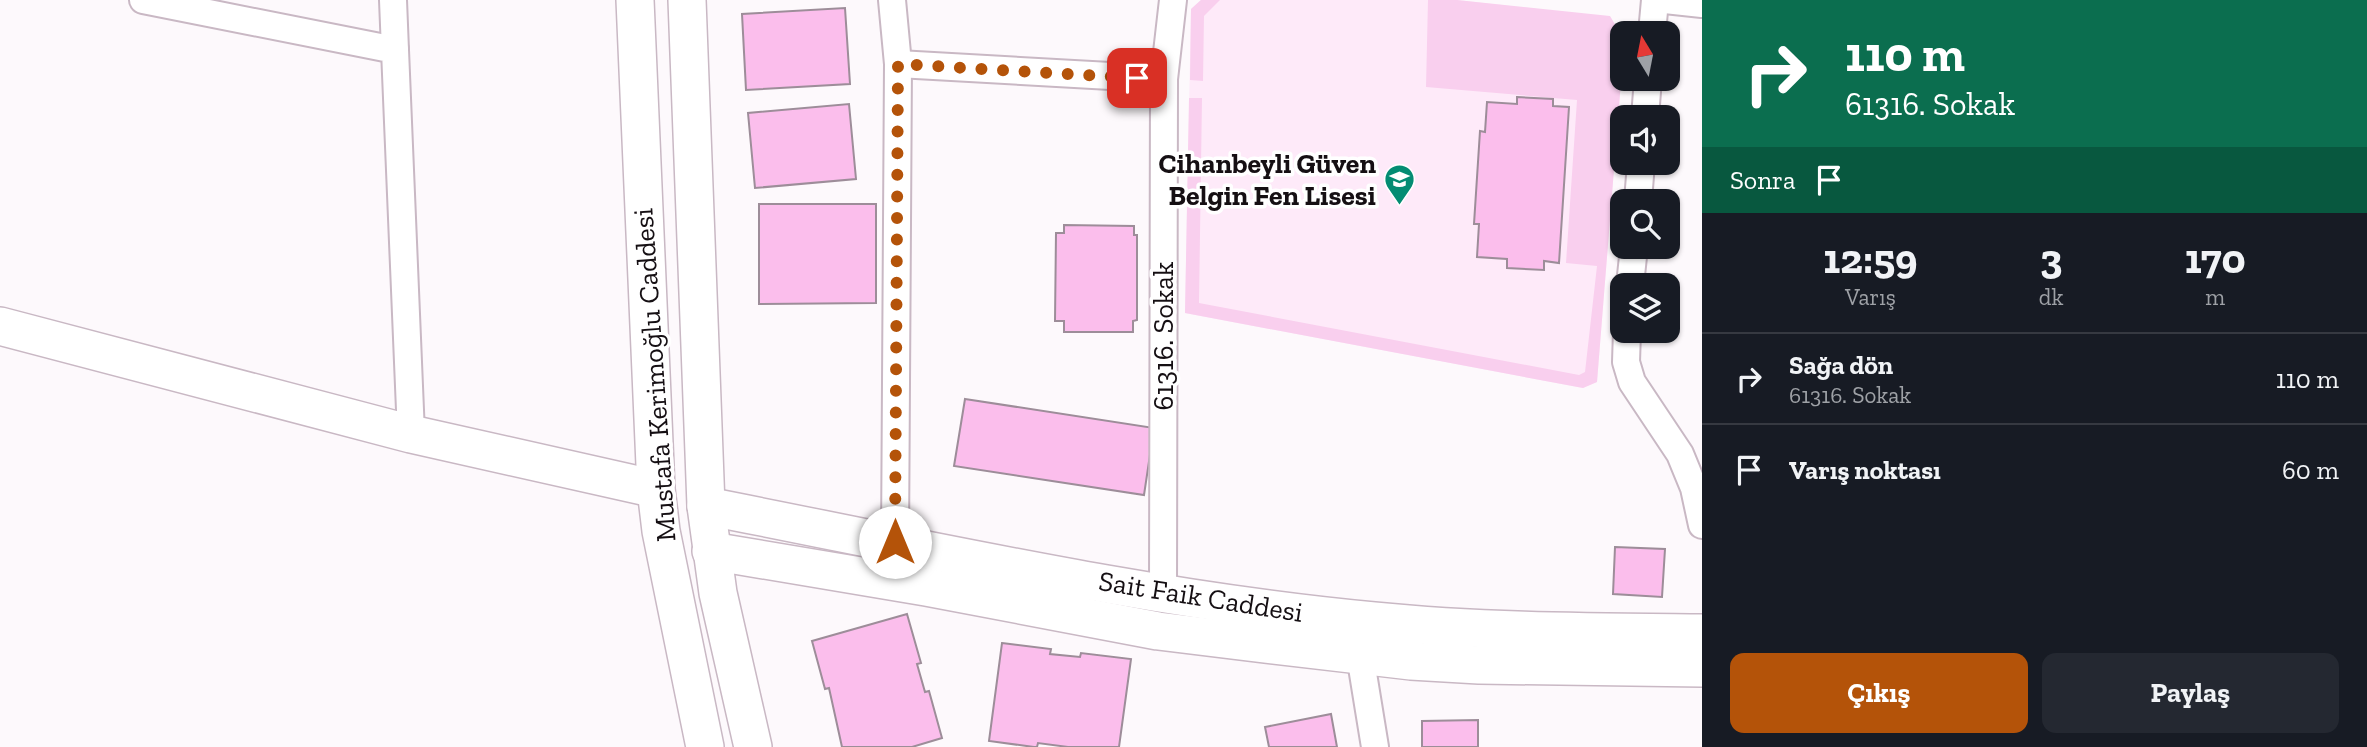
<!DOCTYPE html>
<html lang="tr">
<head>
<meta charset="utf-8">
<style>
  :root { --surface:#171b24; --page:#242831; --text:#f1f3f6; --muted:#9ea1a6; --line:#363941; --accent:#b45309 }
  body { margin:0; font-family:"Zilla Slab",serif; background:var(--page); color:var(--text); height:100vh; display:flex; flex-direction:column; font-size:26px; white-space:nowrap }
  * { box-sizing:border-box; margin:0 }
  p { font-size:23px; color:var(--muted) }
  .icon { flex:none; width:38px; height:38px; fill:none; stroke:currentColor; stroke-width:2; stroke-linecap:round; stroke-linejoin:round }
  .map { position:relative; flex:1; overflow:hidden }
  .panel { display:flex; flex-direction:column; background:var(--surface); width:665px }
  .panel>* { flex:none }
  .banner { background:#0b6e4f; color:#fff; overflow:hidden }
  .needle { width:46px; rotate:350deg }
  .tools { position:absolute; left:1610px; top:21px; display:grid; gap:14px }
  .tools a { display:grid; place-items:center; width:70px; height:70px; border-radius:14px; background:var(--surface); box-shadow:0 2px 5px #0004; font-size:35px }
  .pin { position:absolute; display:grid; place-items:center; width:60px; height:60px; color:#fff; margin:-30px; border-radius:14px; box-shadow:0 4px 10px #0006 }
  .me { position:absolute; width:77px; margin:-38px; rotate:0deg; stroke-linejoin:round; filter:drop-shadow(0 0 5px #0008) }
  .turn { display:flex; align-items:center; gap:24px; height:147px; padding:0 28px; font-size:32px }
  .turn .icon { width:91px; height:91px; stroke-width:2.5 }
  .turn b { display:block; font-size:49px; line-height:60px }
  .then { display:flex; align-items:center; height:66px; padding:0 28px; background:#0003; gap:14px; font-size:26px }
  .eta { display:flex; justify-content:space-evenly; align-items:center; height:119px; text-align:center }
  .eta b { font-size:42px; font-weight:700; line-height:49px }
  .action { display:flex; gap:14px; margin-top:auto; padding:14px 28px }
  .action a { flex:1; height:80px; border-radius:14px; background:var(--accent); color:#fff; font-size:28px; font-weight:700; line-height:80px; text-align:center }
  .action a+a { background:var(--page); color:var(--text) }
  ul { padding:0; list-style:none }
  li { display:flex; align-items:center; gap:21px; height:91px; padding:0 28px; border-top:2px solid var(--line) }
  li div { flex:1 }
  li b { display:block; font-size:26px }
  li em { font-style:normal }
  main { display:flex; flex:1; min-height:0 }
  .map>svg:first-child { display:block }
  .built { fill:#feeaf9 }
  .green { fill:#f9cfee }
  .building { fill:#fbbeec; stroke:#9d8d99; stroke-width:2 }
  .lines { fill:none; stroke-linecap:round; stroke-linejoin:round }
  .street-casing { stroke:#c9b8c4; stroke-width:30 }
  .secondary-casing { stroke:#c9b8c4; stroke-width:40 }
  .street { stroke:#fff; stroke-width:26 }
  .secondary { stroke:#fff; stroke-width:37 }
  .route { stroke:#b45309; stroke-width:12; stroke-dasharray:0 21.6 }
  .labels { text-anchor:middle; stroke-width:7; stroke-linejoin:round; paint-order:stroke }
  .poi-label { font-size:28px; font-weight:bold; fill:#150f13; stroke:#fff; text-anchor:end }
  .street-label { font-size:28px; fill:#150f13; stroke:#fff }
</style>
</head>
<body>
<main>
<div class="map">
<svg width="1702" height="747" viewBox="0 0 1702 747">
  <rect width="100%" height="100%" fill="#fdf9fc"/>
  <path class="built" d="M1201,0H1457L1610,17L1622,36V69L1597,382L1583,388L1185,313L1191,9Z"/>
  <g class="green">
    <path d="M1201,0H1220L1204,16L1203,81L1190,80L1191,9Z"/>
    <path d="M1428,0H1457L1610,16L1622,36V69L1597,382L1583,388L1185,313L1189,98H1202L1199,303L1579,375L1585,372L1597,266L1566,263L1577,100L1426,87Z"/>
  </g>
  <g class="building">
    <path d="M845,8L850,84L746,90L742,14Z"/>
    <path d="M1517,97L1553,99V106L1569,107L1559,263L1544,261V270L1507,268V259L1477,257L1479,224H1474L1480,131L1485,132L1487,102L1517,104Z"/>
    <path d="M849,104L856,179L755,188L748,113Z"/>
    <path d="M759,204H876V303L759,304Z"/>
    <path d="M1064,225L1134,226V235H1137V320L1133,321V332H1064V321H1055L1056,233H1064Z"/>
    <path d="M965,399L1154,428L1144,495L954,466Z"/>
    <path d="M1615,547L1665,549L1662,597L1613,594Z"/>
    <path d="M907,614L921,663L917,664L925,692L929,691L942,738L912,747H842L829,688L825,689L812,641Z"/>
    <path d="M1002,643L1051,649L1050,654L1080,657L1081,653L1131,659L1119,747H1068L1038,743L1037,747H1034L989,741Z"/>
    <path d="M1331,714L1337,747H1269L1265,727Z"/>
    <path d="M1478,720V747H1422V721Z"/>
  </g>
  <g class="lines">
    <defs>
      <g id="street">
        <path d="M143,0L395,50L411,434"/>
        <path d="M393,0L395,50"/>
        <path d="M892,0L898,64L895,542"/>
        <path d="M1665,0L1702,4"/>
        <path d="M1652,33L1655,0"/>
        <path d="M898,64L1164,79"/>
        <path d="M1645,117L1648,79"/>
        <path d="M1638,201L1641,163"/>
        <path d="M1630,285L1634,247"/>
        <path d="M1627,331L1626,362L1632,382L1680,454L1694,488L1702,525"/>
        <path d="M1163,593L1164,79L1173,0"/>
        <path d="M1360,655L1375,747"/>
      </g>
      <g id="secondary">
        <path d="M635,0L656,489L661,531L705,747"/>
        <path d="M687,0L706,506L718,593L753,747"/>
        <path d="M0,326L411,434L656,489"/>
        <path d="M706,506C927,549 1149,600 1374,621C1483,632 1593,632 1702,633"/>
        <path d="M711,551L926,587L1158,631L1264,644L1411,661L1479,665L1702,668"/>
      </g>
    </defs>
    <use href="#street" class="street-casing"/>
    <use href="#secondary" class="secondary-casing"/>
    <use href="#street" class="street"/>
    <use href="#secondary" class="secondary"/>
  </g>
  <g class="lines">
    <path class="route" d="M895,542L898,64L1137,78"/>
  </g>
  <defs>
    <symbol id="school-pin" viewBox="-11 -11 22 30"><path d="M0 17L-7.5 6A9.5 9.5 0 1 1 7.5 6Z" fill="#048c73" stroke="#fff"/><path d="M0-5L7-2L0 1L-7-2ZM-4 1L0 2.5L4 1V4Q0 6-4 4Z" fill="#fff"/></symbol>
  </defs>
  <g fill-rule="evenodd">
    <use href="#school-pin" x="1382" y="162" width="35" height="47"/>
  </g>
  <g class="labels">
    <g class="poi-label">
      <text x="1376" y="173">Cihanbeyli Güven<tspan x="1376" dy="32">Belgin Fen Lisesi</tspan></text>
    </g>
    <g class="street-label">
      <text transform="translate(1163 336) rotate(-90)" y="10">61316. Sokak</text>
      <text transform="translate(654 375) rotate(-94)" y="10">Mustafa Kerimoğlu Caddesi</text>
      <text transform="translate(1201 596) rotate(9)" y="10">Sait Faik Caddesi</text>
    </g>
  </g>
</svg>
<div class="tools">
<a><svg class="needle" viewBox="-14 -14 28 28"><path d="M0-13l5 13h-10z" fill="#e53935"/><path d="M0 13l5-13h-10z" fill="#9ea1a6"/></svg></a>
<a><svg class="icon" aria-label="sound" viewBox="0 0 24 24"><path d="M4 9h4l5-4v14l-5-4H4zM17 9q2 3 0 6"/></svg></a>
<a><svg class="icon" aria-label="search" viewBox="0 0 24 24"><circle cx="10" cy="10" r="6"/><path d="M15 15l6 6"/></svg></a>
<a><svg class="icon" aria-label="layers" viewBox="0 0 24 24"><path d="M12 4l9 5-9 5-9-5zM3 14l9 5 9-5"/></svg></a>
</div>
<div class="pin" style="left:1137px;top:78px;background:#d93025"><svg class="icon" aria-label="arrive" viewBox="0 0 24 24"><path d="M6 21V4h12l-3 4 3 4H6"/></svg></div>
<svg class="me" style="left:895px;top:542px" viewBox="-20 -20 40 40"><circle r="19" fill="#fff"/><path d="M0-13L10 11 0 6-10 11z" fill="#b45309"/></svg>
</div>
<section class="panel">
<div class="banner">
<div class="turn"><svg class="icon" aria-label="right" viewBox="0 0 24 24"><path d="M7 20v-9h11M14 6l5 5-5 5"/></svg><div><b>110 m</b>61316. Sokak</div></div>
<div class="then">Sonra<svg class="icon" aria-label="arrive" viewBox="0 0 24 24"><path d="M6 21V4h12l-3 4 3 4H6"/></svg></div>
</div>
<div class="eta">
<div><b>12:59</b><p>Varış</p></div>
<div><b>3</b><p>dk</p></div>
<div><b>170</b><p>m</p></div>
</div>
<ul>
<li><svg class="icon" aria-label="right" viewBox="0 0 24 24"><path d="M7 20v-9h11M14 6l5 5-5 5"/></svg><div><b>Sağa dön</b><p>61316. Sokak</p></div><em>110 m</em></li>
<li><svg class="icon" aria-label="arrive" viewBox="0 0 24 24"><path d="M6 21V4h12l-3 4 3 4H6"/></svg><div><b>Varış noktası</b></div><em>60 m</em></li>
</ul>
<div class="action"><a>Çıkış</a><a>Paylaş</a></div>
</section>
</main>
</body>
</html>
